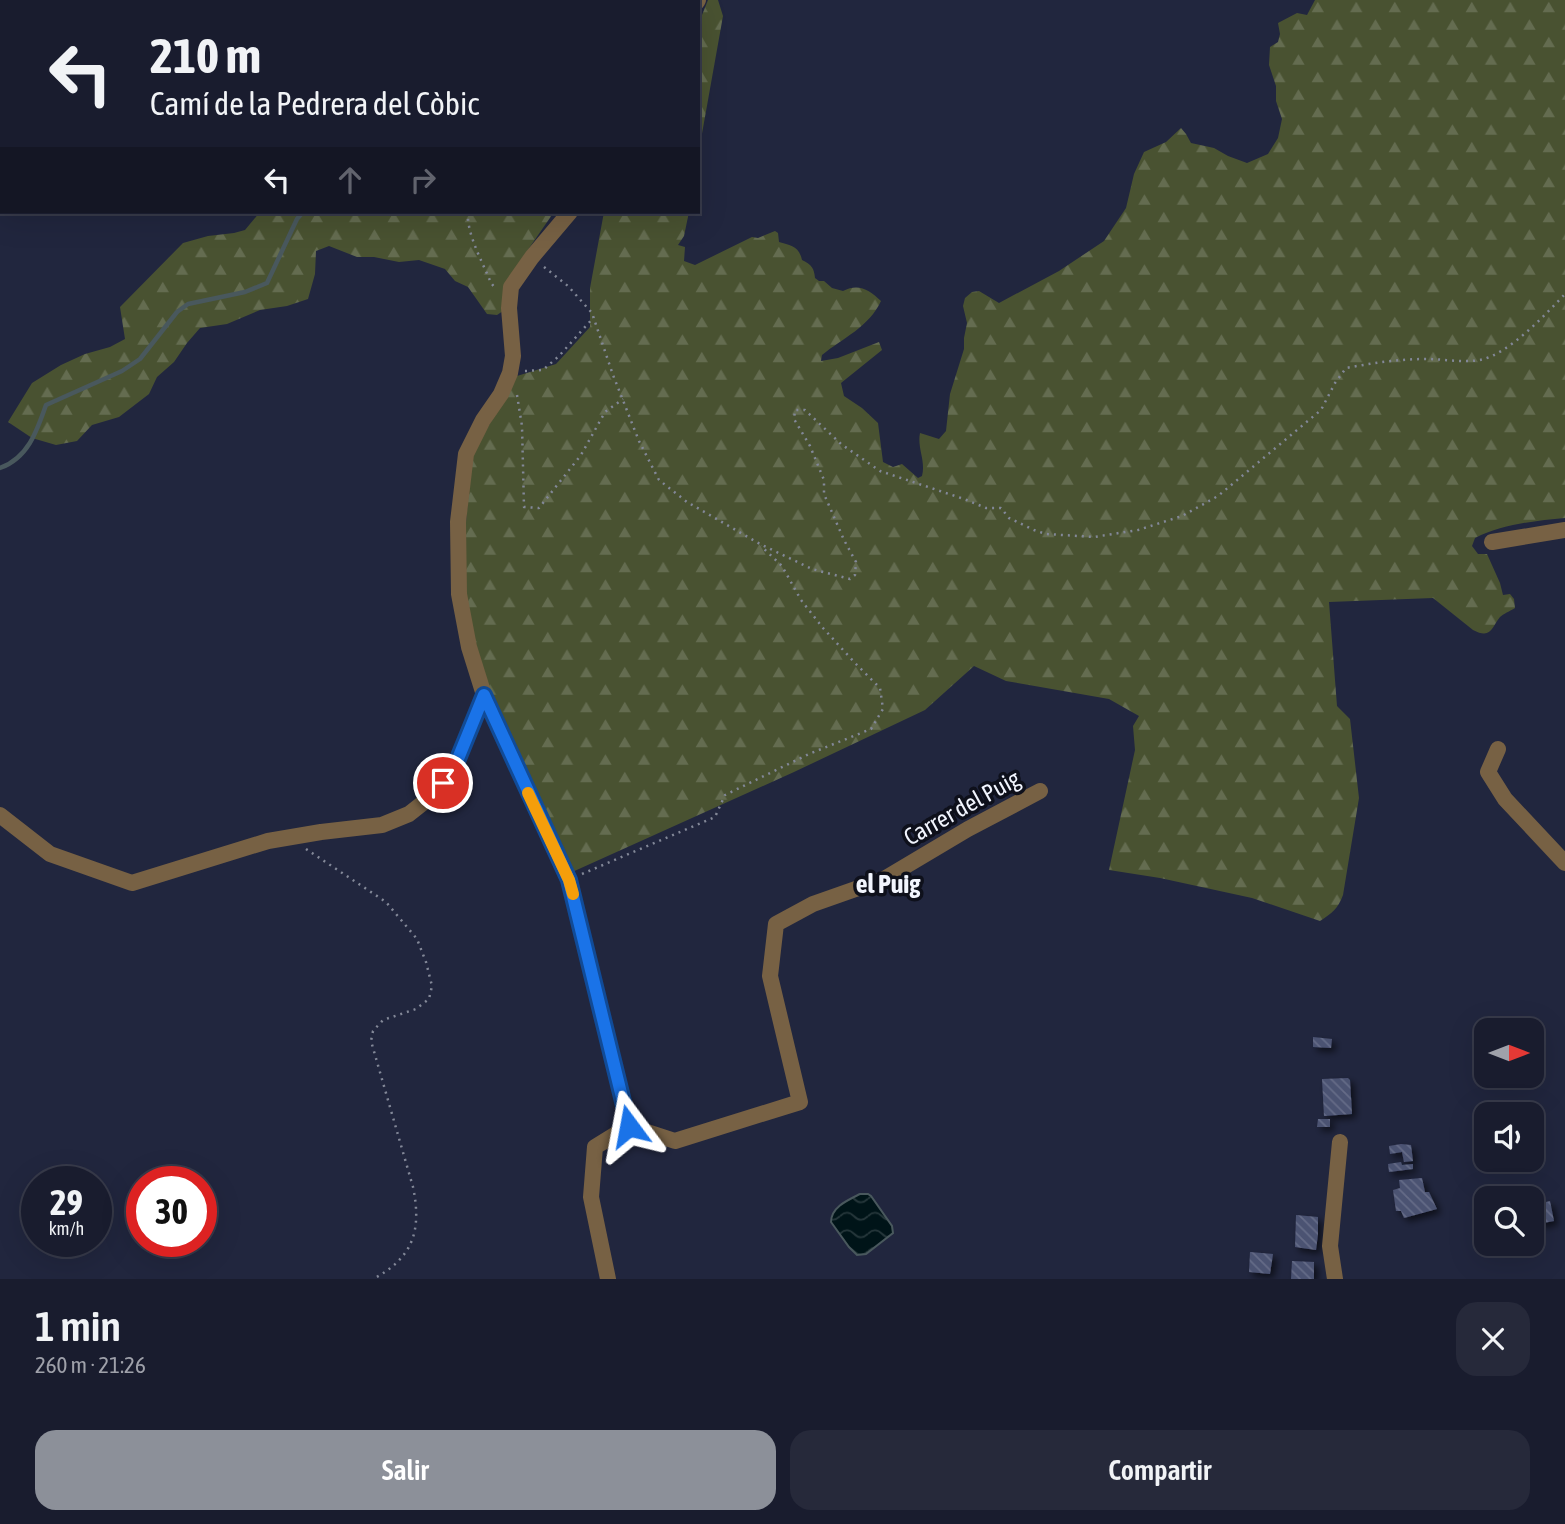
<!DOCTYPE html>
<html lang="es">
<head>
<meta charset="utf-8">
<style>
  :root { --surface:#191c2e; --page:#26293a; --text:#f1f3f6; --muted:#9fa1aa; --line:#373a4a; --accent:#8c9099 }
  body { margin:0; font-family:"Asap Condensed",sans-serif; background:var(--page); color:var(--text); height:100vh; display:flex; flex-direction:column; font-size:26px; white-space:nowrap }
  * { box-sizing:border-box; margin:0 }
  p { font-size:23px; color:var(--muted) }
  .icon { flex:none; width:38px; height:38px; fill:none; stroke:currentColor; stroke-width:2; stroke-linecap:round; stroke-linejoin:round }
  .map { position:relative; height:1279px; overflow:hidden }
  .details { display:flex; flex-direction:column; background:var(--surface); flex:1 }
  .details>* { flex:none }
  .banner { position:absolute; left:0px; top:0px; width:700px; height:214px; box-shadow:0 7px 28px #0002,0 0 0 2px var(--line); background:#191c2e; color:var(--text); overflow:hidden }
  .needle { width:46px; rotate:90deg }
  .tools { position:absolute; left:1474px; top:1018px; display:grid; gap:14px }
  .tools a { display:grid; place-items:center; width:70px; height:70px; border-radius:14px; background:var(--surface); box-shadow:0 7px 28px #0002,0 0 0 2px var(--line); font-size:35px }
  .speed { position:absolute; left:21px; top:1166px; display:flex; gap:14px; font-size:35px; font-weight:700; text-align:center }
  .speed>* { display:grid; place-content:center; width:91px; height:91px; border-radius:50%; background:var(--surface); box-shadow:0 7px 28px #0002,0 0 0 2px var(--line); line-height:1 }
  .speed small { font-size:18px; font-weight:400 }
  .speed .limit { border:10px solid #d22; background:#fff; color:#111 }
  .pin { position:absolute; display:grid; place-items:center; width:60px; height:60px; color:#fff; margin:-30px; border:4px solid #fff; border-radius:50%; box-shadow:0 2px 7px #0007 }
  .me { position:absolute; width:77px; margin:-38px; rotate:347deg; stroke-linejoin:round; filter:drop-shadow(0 0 5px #0008) }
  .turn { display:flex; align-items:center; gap:24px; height:147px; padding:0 35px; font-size:32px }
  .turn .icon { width:91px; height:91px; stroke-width:2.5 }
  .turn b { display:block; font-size:49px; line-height:60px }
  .lanes { display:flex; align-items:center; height:66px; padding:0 35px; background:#0003; justify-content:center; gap:35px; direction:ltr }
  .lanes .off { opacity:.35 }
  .round { display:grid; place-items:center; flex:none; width:74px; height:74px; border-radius:21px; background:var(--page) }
  .head { display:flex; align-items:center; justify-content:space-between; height:119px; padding:0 35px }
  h1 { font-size:42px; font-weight:600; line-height:52px }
  .button { display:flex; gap:14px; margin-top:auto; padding:14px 35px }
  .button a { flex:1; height:80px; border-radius:21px; background:var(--accent); color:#fff; font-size:28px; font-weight:600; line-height:80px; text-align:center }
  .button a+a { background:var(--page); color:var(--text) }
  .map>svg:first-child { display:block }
  .forest { fill:url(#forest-firs) }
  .water { fill:url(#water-waves); stroke:#49585d; stroke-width:2 }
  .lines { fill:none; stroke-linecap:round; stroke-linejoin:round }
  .stream { stroke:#49585d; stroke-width:4.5 }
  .building { fill:url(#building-back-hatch); filter:url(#shadow) }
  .path { stroke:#838898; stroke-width:2.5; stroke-dasharray:2 5; stroke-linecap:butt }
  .minor { stroke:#776144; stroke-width:16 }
  .route-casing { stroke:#114b97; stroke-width:18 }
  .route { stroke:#1a73e8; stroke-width:12 }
  .slow { stroke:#f59e0b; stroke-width:12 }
  .labels { text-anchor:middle; stroke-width:7; stroke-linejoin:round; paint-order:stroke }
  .street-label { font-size:24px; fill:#f2f5fe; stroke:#0e101b }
  .neighbourhood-label { font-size:26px; font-weight:bold; fill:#f2f5fe; stroke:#0e101b }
</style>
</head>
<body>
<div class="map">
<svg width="1565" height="1279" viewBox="0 0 1565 1279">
  <defs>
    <pattern id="forest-firs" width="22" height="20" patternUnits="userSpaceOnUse" patternTransform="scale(1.75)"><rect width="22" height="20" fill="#495231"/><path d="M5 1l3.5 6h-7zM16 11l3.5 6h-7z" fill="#646c50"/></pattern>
    <pattern id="water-waves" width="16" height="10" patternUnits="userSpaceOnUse" patternTransform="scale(1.75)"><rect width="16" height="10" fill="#001418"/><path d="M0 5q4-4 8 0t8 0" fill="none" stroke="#26373b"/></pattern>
    <pattern id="building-back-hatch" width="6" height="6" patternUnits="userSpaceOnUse" patternTransform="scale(1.75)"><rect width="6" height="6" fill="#4b5272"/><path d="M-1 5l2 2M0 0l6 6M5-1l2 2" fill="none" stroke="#656c87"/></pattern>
    <filter id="shadow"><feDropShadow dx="4" dy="4" stdDeviation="3.5" flood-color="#0009"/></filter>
  </defs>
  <rect width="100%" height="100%" fill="#21263e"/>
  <g class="forest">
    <path d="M484,0H691L690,2H483Z"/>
    <path d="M708,0H718L723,16L698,156V20L702,15Z"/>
    <path d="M1315,0H1565V518C1534,521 1503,524 1475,538L1472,546L1478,554H1487L1500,583L1503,595L1510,594L1514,599L1515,608C1510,611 1503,614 1500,617C1492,626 1492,640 1473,630L1433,598L1329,602L1337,706L1350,719L1359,798L1343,895C1338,909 1332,913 1320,921L1252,898L1160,878L1109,870L1135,750L1133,726L1139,716L1109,699L1006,681L974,666L925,710L794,772L570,873L484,683L464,592L466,522L472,455L517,376L556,364L590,327V288L604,212H689L684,236L678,245L685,247L684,261L695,265L752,237L758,238L775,231L778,233L779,242C790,245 799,246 802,260C812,265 814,268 815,278L819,281H824L832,288L843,291C859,283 869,290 881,301C869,327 843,338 822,355L821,361L838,358L879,342L882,350L841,383L844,396L862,408L878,423L883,462L893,467L902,464L918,478L922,476C926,461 917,448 920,433L939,439L946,431L950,394L964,349V338L967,323L963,306L965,298L972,292L979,291L999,303L1059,271L1104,241L1126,208L1134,174L1144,152L1166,142L1181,128L1186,134L1191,143L1214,148L1228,156L1247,163L1268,154L1278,138L1282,119L1276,101V86L1269,65L1270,47L1278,42L1280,34L1278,23L1297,13L1307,15Z"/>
    <path d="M260,212H554L525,254L503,311L497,315L487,314L468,287L455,281L445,269L419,260L399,262L374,257H357L329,246L316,251L315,274L308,299L287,306L260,310L227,324L200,328L187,343L174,362L157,377L149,394L119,417L92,425L77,441L56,445L32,438L8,422L32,383L61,365L85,354L110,347L125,339L120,307L183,243L208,236L234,233L245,230Z"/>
  </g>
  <path class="water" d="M860,1194H868L871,1196L892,1226L893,1233L866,1254L857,1255L849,1247L831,1222C831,1207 848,1200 860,1194Z"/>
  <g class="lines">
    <g class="stream">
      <path d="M650,2V0"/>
      <path d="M0,468C28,458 37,431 46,405L122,371L140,359L177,312L188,304L245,292L267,283L297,219L303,212"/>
    </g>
  </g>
  <g class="building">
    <path d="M1313,1037L1332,1039L1331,1048L1313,1047Z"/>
    <path d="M1348,1078L1350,1080L1352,1114L1324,1116L1322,1079Z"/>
    <path d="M1318,1119H1330V1127H1317Z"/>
    <path d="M1401,1144L1411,1145L1413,1161L1404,1162L1402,1152L1390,1154L1389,1146Z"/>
    <path d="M1401,1162L1402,1165L1413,1164V1169L1389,1172L1388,1164Z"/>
    <path d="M1422,1178L1425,1192H1429L1437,1209L1404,1218L1401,1211H1396L1393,1190L1400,1188L1399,1180Z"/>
    <path d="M1550,1201L1554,1221L1538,1224L1534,1205Z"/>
    <path d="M1296,1215L1318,1217V1234L1316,1250L1295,1247Z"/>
    <path d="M1250,1252L1273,1254L1270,1274L1249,1272Z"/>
    <path d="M1292,1261L1314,1262V1279H1291Z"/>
  </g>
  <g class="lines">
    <g class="path">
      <path d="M468,212C466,233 483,263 491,283L496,289"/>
      <path d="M544,267L568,286L592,313L613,375L639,441L659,480L687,502L760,544L812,569L850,579L855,575L856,562L844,540L824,494V480L810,446L794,419L795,410H805L841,444L880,471L964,499L986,508H1001L1009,518L1034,530L1046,534L1094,537L1138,530L1182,516L1218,496L1321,410L1335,383L1346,368C1373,363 1399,359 1426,359C1444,359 1462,363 1480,360C1509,354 1545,315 1565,294"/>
      <path d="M525,371L543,370L559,356L594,317"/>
      <path d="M517,395L522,426L524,507L539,508L581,455L605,412L623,399"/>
      <path d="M306,849L386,902L417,939L426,962L432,986L429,999L416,1009L383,1020L373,1031L371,1041L413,1187C422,1231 413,1258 373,1279"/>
      <path d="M582,874L715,817L725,795L809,754L871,729L883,709L880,688L855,663L823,628L801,600L782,566L761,546"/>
    </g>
    <g class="minor">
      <path d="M697,2L698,0"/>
      <path d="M570,212L532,257L511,287L509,308L513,356L510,373L501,394L483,420L466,454L458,522L459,594L469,647L484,695L569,880L629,1126L595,1147L591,1197L608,1279"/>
      <path d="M1492,542L1565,530"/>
      <path d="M1498,749L1488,772L1505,799L1565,863"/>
      <path d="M0,815L50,854L132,883L268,841L321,832L382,825L409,814L433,795L453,771L484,695"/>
      <path d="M629,1126L675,1141L800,1102L770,976L776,924L813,904L884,879L968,829L1040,791"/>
      <path d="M1335,1279L1330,1246L1340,1142"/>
    </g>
  </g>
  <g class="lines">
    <defs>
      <path id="route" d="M443,783L453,771L484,695L569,880L629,1126"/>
    </defs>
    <use href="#route" class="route-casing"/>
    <use href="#route" class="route"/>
    <path class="slow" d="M528,793L569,880L573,894"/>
  </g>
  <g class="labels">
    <g class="street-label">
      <text transform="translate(962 808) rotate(-29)" y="8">Carrer del Puig</text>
    </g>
    <g class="neighbourhood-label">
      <text x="888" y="893">el Puig</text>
    </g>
  </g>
</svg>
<div class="tools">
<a><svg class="needle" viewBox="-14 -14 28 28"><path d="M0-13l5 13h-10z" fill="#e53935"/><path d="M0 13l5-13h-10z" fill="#9fa1aa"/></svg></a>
<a><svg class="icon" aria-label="sound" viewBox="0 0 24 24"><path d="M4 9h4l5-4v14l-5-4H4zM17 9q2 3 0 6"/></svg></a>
<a><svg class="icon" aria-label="search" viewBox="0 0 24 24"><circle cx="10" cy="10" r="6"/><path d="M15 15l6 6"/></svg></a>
</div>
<div class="speed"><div>29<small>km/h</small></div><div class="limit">30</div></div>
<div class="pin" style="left:443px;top:783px;background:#d93025"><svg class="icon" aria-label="arrive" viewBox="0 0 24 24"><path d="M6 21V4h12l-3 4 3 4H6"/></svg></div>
<svg class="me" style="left:629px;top:1126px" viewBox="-20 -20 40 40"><path d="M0-17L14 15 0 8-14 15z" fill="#1a73e8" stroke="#fff" stroke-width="4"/></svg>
<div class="banner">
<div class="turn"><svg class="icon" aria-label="left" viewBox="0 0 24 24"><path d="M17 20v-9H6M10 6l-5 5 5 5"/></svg><div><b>210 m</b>Camí de la Pedrera del Còbic</div></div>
<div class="lanes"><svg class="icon" aria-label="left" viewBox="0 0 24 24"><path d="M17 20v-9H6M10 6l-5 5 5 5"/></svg><svg class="icon off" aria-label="ahead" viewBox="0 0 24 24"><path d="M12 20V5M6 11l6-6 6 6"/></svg><svg class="icon off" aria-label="right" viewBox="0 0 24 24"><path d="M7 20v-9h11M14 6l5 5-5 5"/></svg></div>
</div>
</div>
<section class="details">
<div class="head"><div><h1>1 min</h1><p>260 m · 21:26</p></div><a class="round"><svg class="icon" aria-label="close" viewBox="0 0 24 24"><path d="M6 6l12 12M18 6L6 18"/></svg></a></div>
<div class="button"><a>Salir</a><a>Compartir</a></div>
</section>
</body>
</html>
